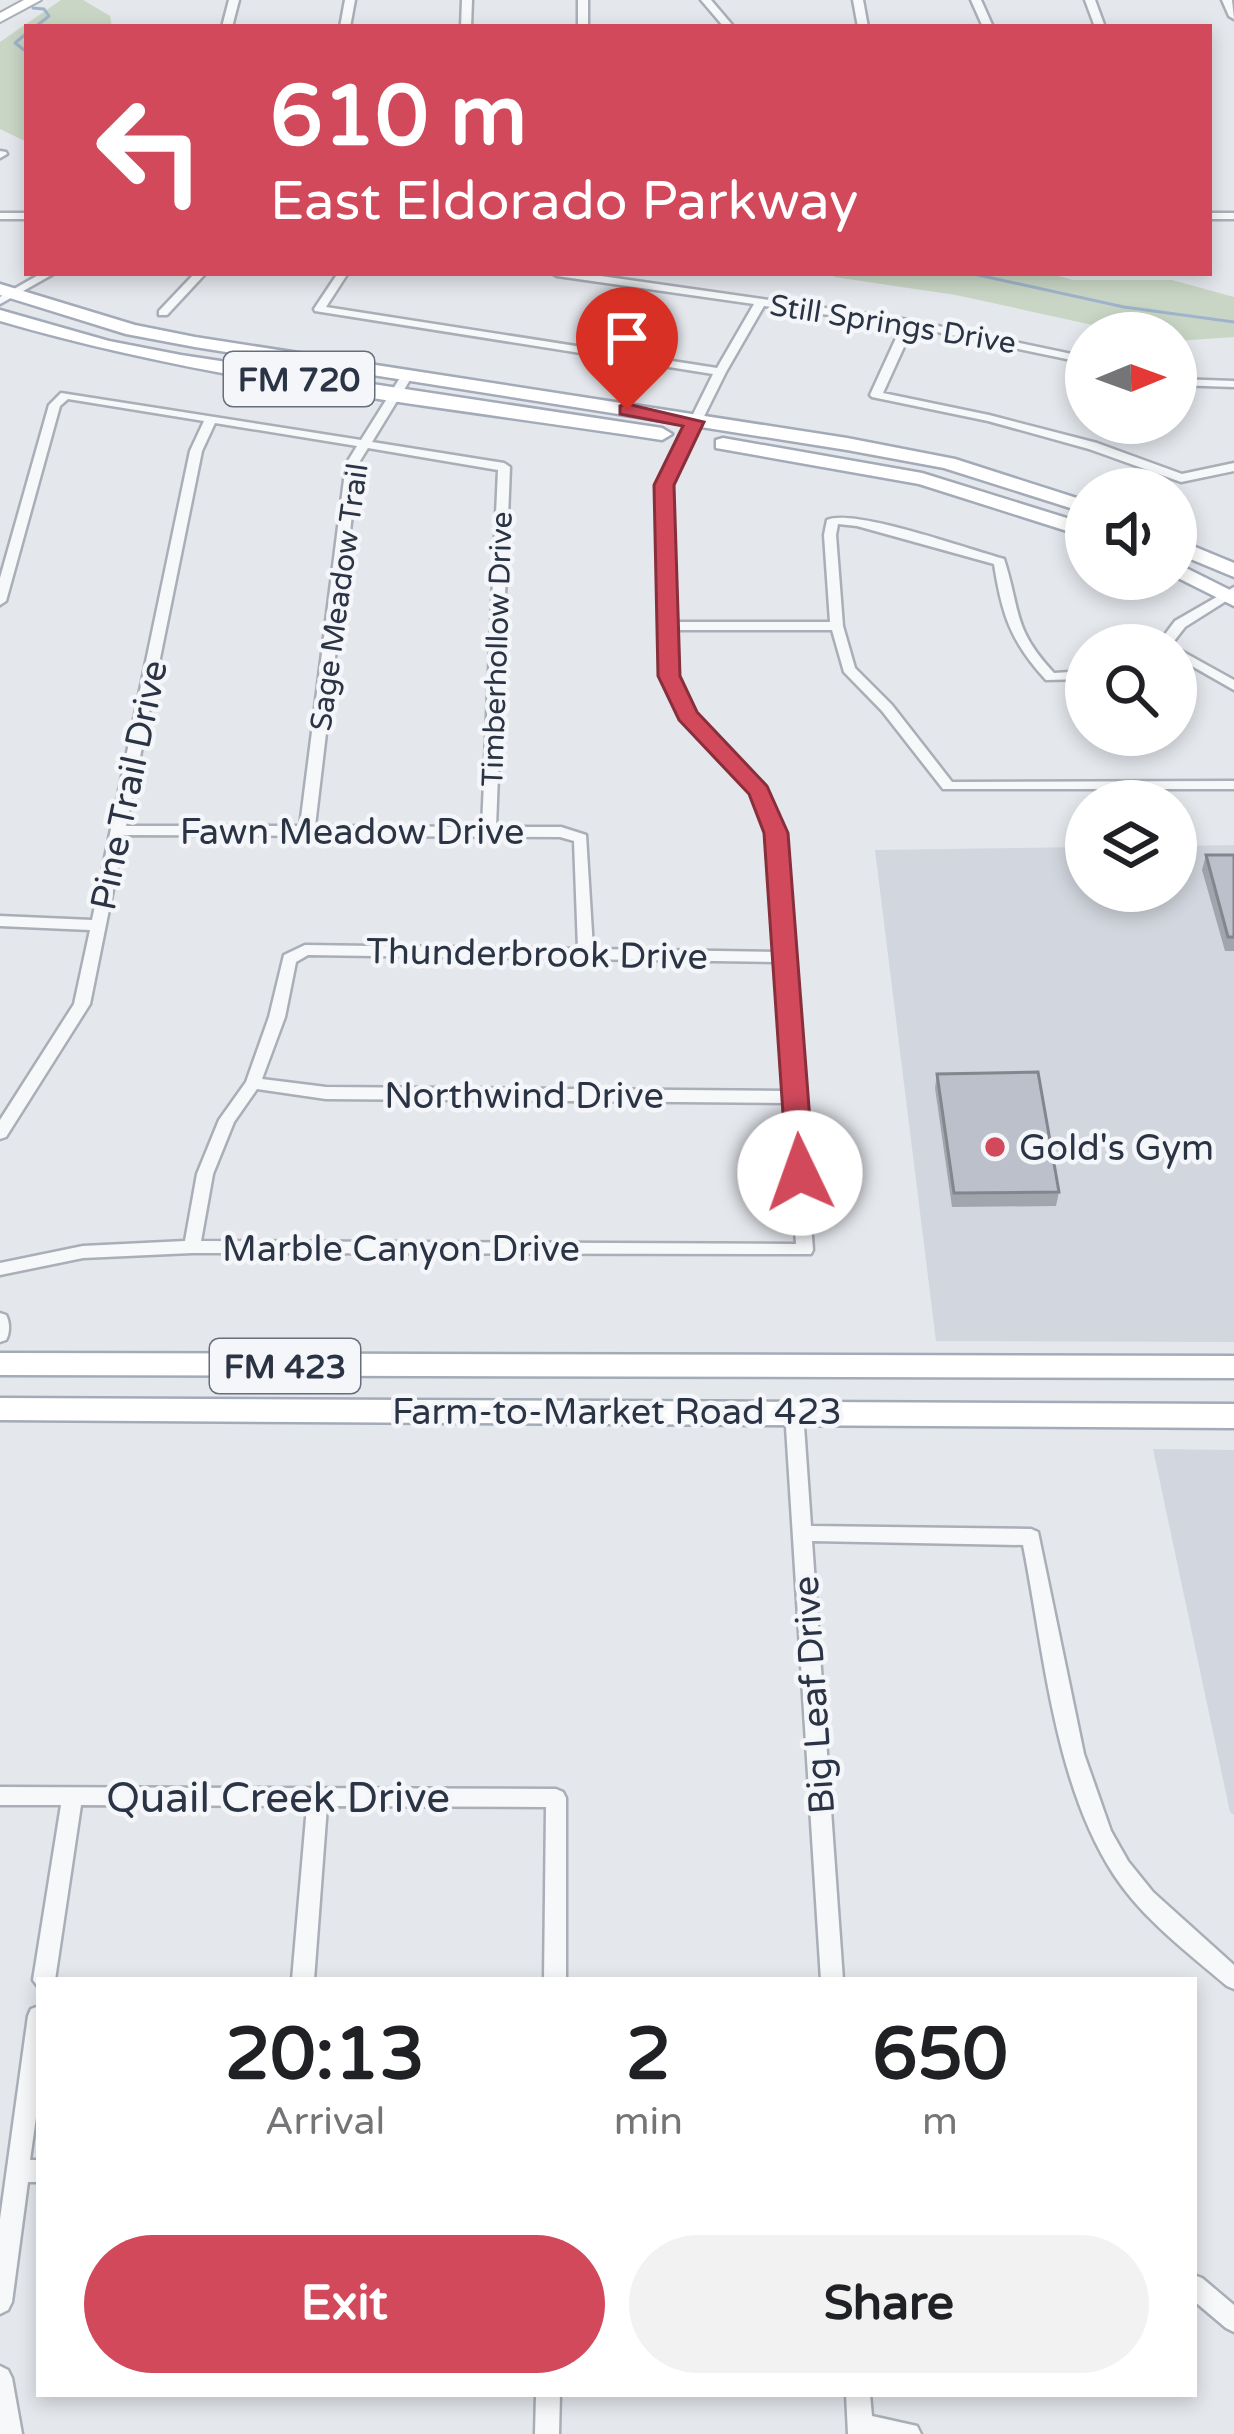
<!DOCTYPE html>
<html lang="en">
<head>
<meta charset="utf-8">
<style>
  :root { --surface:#fff; --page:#f2f2f2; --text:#202124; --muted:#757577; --accent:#d1495b }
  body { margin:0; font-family:"Varela Round",sans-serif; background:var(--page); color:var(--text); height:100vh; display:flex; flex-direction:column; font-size:45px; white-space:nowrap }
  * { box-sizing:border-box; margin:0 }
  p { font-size:39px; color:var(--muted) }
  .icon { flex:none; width:66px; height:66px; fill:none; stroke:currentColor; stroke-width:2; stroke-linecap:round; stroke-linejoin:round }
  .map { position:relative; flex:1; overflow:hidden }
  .side { position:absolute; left:36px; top:1977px; width:1161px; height:420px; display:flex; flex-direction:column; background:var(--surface); border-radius:0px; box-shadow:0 6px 18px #0003 }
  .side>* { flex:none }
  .top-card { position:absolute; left:24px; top:24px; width:1188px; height:252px; border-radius:0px; box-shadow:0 6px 18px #0003; background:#d1495b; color:#fff; overflow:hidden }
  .needle { width:78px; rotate:89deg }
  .fabs { position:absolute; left:1065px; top:312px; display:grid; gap:24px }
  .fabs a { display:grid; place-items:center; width:132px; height:132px; border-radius:50%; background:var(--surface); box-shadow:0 6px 18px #0003; font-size:60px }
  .pin { position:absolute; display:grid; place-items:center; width:102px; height:102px; color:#fff; margin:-123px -51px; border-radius:50% 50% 50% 0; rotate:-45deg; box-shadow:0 0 12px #0007 }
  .pin .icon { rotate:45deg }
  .me { position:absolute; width:132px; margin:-66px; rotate:357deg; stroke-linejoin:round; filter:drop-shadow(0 0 9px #0008) }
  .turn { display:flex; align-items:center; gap:42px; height:252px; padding:0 48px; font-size:54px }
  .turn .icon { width:156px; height:156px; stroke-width:2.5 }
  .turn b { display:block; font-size:84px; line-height:102px }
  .eta { display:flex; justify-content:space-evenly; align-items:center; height:204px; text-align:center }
  .eta b { font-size:72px; font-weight:700; line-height:84px }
  .cta { display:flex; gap:24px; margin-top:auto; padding:24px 48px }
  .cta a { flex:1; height:138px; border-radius:72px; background:var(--accent); color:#fff; font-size:48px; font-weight:700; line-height:138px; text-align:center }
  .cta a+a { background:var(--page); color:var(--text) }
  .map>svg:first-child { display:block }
  .built { fill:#d2d6de }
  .green { fill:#c9d6c5 }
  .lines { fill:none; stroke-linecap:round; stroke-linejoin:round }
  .stream { stroke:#9fb4cc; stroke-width:3 }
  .street-casing { stroke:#a9aeb7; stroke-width:5 }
  .secondary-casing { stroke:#a9aeb7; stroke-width:4 }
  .primary-casing { stroke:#a3abb8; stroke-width:5 }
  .street { fill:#f7f8fa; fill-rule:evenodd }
  .secondary { fill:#fff; fill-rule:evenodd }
  .primary { fill:#fff; fill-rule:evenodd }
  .wall { fill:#a1a5ae }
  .building { fill:#bbc0ca; stroke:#83868d; stroke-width:3 }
  .route { fill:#d1495b; stroke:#882f3b; stroke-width:3 }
  .poi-dot { fill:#d1495b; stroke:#f4f6f9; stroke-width:4.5 }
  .labels { text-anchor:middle; stroke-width:9; stroke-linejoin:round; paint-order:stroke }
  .far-street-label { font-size:30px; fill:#2b3445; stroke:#f4f6f9 }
  .shield { fill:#f4f6f9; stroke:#676e7b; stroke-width:3 }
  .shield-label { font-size:33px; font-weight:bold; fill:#2b3445 }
  .street-label { font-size:36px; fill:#2b3445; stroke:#f4f6f9 }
  .poi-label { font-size:36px; fill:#2b3445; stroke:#f4f6f9; text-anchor:start }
  .near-street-label { font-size:42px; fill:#2b3445; stroke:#f4f6f9 }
</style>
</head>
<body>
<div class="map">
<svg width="1234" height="2434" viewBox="0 0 1234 2434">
  <rect width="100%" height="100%" fill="#e4e7ec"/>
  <g class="built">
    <path d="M1234,845V1342L936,1341L875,850L1086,847V891H1176V846Z"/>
    <path d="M1153,1449L1234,1450V1815L1230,1812Z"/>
  </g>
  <g class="green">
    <path d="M61,0H83L110,16L112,27H27V142L0,129V42Z"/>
    <path d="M835,273H1047L1073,280H1172L1234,297V337L1176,341V333H1129L956,295L834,277Z"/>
  </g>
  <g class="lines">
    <g class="stream">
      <path d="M33,8L44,9L49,16L35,27"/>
      <path d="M27,33L15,43L27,52"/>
      <path d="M969,273L1124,307L1234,322"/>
    </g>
    <defs>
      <g id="street">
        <path d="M229,0H239L232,27H222Z"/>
        <path d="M345,0H355L350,27H340Z"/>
        <path d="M462,0H472L471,27H461Z"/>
        <rect x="578" y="0" width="10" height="27"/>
        <path d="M701,0H711L734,27H724Z"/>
        <path d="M853,0H863L868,27H858Z"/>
        <path d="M971,0H981L993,27H983Z"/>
        <path d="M1085,0H1095L1105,27H1095Z"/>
        <path d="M1222,0H1232L1234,19L1229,16Z"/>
        <path d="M0,151L6,152L7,154L0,158Z"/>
        <rect x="0" y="213" width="27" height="6"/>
        <rect x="1209" y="213" width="25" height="6"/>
        <path d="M42,273H55L0,304V297Z"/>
        <path d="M195,273H206L167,315H159V311Z"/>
        <path d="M338,273H348L326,307L717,368L754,304L557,276L552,273H580L909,320L1086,357V363L913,327L883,393L989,415L1097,443L1182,474L1234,463V471L1181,482L1089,449L988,421L872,397L870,395L902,325L764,306L726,372L670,485L674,622H830L824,535L827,520C854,508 970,550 1004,559C1021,612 1012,628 1054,673L1086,671V679L1046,680C1011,642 1002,615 994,564L857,526L838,524L836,535L843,626L855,668L892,705L952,782L1234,781V789H943L882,711L844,672L832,630H674L676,676L693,713L764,788L783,833L792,953L795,957L792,961L813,1250L811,1254L192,1253L83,1258L0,1275V1263L83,1246L185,1241L197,1174L219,1120L246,1082L269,1017L284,955L305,945L578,949L574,841L560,837L124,835L90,1004L6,1137L0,1139V1120L74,1004L90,930L0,926V916L92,920L190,451L204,421L68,399L60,406L6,601L0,605V578L49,405L61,393L361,440L403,373H411L413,375L372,442L504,463L510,467L496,827H561L586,835L593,949L777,952L769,833L753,793L682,718L662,676L658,485L713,374L315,311L314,309ZM215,423L357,446L346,464L300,826H126L202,451ZM368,448L498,470L482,827L315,826L358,464ZM308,955L777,962L786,1091L326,1087L262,1079L285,1017L296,962ZM257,1089L326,1099L787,1103L796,1244L201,1241L213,1174L234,1122Z"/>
        <path d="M1176,379L1234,381V387L1176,385Z"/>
        <path d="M1234,587V596L1185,627L1171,645H1157L1175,621Z"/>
        <path d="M1176,648L1234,680V690L1176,657Z"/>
        <path d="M0,1313L6,1315C10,1322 10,1333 6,1340L0,1342Z"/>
        <path d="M794,1404L800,1406L803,1411L811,1526L1031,1529L1038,1532L1084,1754L1111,1831L1128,1861L1153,1892L1234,1965V1989L1227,1986C1187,1952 1143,1919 1114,1875C1054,1783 1044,1651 1023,1545L812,1541L843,1980H821L785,1411L788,1406Z"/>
        <path d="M0,1787L556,1789L563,1792L566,1798V1980H544L546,1807L327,1806L314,1980H292L307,1806L81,1805L55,1980H39V1988L33,1980L61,1805H0Z"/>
        <path d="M39,2006V2096L30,2160H39V2182H28L12,2302L8,2310L0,2314V2219L28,2016L31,2009Z"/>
        <path d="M1194,2275L1202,2278L1234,2305V2332L1226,2328L1194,2301Z"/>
        <path d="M0,2366L8,2370L12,2378L22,2434H0Z"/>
        <path d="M536,2394H560L559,2434H535Z"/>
        <path d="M846,2394H870L872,2416L917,2426L921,2434H848Z"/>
      </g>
      <path id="secondary" d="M24,0H41L0,22V13Z"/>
      <g id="primary">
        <path d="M0,284L135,325L195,337L847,438L955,459L1086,501V513L944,468L847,450L195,347L126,334L0,295Z"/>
        <path d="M0,310L109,341L181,355L662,428L672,434L662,440C441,406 215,384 0,321Z"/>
        <path d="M723,438L922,473L1086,524V537L919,484L716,448V440Z"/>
        <path d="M1176,539L1234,563V577L1176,553Z"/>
        <path d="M1176,563L1234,592V606L1176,577Z"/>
        <path d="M0,1353L1234,1356V1378L0,1375Z"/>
        <path d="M0,1398L1234,1404V1428L0,1420Z"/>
      </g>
    </defs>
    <use href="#street" class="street-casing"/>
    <use href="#secondary" class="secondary-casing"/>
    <use href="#primary" class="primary-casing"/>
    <use href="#street" class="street"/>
    <use href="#secondary" class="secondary"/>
    <use href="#primary" class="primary"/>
  </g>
  <g class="wall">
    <path d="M1206,855H1234V951H1225L1202,870Z"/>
    <path d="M937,1074L1059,1192L1056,1206L952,1207L935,1088Z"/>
  </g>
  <g class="building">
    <path d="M1206,855H1234V937H1228Z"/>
    <path d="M1038,1072L1059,1192L954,1193L937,1074Z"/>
  </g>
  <path class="route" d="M627,404L704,422L674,485L680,676L697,712L767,786L788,833L814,1173L800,1183L787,1173L764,833L749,794L679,720L658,676L654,485L683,426L620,414V406Z"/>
  <circle class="poi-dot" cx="995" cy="1147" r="12"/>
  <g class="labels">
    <g class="far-street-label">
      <text transform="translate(893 324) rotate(9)" y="10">Still Springs Drive</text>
      <text transform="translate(339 597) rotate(-82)" y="10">Sage Meadow Trail</text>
      <text transform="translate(497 649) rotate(-88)" y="10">Timberhollow Drive</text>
    </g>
    <g class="shield">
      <rect x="224" y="352" width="150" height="54" rx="9"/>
      <rect x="210" y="1339" width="150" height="54" rx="9"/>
    </g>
    <g class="shield-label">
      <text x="299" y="391">FM 720</text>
      <text x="285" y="1378">FM 423</text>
    </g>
    <g class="street-label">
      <text transform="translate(128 785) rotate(-78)" y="13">Pine Trail Drive</text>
      <text x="352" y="844">Fawn Meadow Drive</text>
      <text transform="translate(537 953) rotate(1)" y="13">Thunderbrook Drive</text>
      <text x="524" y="1108">Northwind Drive</text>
      <text x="401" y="1261">Marble Canyon Drive</text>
      <text x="617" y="1424">Farm-to-Market Road 423</text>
      <text transform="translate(813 1695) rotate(-94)" y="13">Big Leaf Drive</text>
    </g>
    <g class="poi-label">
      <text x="1019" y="1160">Gold's Gym</text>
    </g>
    <g class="near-street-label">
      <text x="278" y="1812">Quail Creek Drive</text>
    </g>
  </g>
</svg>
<div class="fabs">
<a><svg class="needle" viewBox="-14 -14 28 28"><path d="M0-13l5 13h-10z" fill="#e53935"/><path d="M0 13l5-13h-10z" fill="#757577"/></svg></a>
<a><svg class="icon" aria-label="sound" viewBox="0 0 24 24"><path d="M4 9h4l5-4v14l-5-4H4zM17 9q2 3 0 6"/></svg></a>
<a><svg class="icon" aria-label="search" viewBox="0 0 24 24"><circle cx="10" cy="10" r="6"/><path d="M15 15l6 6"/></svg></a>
<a><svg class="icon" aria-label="layers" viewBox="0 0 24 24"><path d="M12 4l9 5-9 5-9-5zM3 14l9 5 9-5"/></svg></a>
</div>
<div class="pin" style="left:627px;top:410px;background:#d93025"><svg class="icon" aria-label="arrive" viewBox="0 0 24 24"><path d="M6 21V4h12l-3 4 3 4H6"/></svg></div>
<svg class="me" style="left:800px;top:1173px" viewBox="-20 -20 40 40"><circle r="19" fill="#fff"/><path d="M0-13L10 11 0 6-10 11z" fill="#d1495b"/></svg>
<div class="top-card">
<div class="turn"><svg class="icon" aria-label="left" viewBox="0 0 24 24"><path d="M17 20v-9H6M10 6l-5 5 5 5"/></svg><div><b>610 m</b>East Eldorado Parkway</div></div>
</div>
<section class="side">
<div class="eta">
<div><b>20:13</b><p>Arrival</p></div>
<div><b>2</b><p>min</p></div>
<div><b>650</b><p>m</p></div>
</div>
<div class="cta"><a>Exit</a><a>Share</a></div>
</section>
</div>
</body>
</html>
